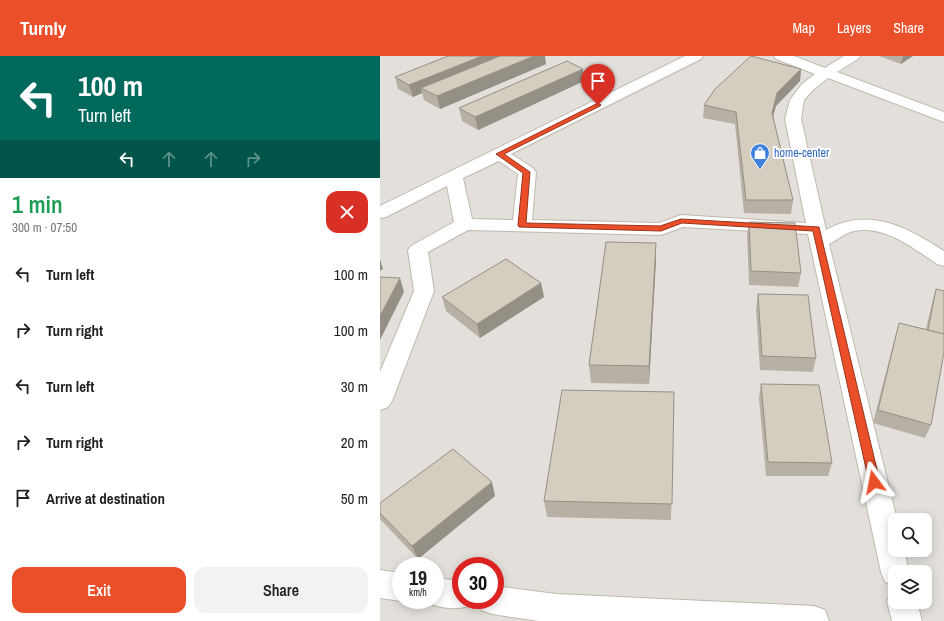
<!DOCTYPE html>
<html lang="en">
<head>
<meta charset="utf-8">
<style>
  :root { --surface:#fff; --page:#f2f2f2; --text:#202124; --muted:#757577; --accent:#eb4f29 }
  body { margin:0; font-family:"Archivo Narrow",sans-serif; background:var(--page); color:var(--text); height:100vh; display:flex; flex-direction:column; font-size:15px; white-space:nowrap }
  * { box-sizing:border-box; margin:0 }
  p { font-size:13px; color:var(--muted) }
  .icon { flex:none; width:22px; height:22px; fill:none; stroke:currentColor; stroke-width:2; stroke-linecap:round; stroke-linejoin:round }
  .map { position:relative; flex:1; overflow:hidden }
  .drawer { display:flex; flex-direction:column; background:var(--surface); width:380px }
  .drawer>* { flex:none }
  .banner { background:#00695c; color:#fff; overflow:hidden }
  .fabs { position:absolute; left:508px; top:457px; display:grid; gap:8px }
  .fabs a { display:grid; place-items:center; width:44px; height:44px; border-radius:8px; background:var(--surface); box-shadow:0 2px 10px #0003; font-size:20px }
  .speed { position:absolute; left:12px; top:501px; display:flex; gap:8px; font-size:20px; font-weight:700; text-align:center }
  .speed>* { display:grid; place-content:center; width:52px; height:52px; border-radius:50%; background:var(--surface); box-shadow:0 2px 10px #0003; line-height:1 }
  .speed small { font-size:10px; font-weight:400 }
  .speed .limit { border:6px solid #d22; background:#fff; color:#111 }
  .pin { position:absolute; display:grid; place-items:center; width:34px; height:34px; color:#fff; margin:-41px -17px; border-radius:50% 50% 50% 0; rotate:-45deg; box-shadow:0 0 4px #0007 }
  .pin .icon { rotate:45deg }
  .me { position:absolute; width:44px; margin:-22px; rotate:347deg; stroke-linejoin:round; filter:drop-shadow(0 0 3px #0008) }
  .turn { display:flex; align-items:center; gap:14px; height:84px; padding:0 12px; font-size:18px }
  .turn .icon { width:52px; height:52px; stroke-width:2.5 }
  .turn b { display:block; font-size:28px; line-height:34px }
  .lanes { display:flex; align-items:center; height:38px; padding:0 12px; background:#0003; justify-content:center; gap:20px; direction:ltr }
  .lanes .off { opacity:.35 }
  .round { display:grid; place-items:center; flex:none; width:42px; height:42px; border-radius:12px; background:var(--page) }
  .summary { display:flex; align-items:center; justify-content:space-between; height:68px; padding:0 12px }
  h1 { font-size:24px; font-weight:600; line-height:30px; color:#1e9e55 }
  .cta { display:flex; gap:8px; margin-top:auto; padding:8px 12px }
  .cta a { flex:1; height:46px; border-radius:12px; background:var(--accent); color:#fff; font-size:16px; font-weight:600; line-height:46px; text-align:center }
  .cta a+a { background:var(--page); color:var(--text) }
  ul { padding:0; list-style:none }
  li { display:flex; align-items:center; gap:12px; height:56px; padding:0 12px }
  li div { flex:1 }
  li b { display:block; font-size:15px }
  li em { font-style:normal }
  header { display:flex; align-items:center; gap:24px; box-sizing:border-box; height:56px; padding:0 20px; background:var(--accent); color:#fff }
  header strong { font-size:19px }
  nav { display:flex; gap:22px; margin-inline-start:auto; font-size:14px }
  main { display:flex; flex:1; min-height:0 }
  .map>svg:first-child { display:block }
  .industrial { fill:#e3e0db; fill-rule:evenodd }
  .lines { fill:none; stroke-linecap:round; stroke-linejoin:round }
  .minor-casing { stroke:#bfb9ad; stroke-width:2 }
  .minor { fill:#fff; fill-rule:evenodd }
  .wall { fill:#b6b0a5 }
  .shaded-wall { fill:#949086 }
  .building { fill:#d4cdc0; stroke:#949086 }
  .route { fill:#eb4f29; stroke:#99331b }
  .labels { text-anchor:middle; stroke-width:4; stroke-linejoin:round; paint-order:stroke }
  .far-shop-label { font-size:12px; fill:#366cbe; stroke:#fff; text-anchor:start }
</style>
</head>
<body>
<header>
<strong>Turnly</strong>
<nav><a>Map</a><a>Layers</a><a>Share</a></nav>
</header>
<main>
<section class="drawer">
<div class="banner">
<div class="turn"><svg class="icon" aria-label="left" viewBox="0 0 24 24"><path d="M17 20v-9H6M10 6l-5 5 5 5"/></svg><div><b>100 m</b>Turn left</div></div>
<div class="lanes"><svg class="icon" aria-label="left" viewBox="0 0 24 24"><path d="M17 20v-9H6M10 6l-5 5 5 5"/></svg><svg class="icon off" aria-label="ahead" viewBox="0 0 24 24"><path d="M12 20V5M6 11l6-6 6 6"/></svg><svg class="icon off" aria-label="ahead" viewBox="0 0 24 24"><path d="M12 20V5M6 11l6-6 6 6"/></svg><svg class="icon off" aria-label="right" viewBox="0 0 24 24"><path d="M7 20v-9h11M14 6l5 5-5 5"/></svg></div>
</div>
<div class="summary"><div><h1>1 min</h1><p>300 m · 07:50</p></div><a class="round" style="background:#d93025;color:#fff"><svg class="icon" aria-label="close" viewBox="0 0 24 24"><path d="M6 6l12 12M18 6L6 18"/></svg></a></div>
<ul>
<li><svg class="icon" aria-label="left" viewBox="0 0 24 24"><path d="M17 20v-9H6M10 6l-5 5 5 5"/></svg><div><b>Turn left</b></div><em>100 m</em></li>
<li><svg class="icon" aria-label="right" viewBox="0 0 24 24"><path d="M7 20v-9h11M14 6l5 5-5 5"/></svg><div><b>Turn right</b></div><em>100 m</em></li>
<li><svg class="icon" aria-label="left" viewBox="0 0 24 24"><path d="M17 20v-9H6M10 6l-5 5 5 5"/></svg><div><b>Turn left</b></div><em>30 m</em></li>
<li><svg class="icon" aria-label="right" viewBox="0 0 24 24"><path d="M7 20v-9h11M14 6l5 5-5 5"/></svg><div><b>Turn right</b></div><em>20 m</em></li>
<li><svg class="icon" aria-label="arrive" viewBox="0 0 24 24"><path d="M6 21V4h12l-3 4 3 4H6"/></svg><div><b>Arrive at destination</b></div><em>50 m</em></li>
</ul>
<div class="cta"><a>Exit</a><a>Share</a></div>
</section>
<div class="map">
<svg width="564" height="565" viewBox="0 0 564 565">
  <rect width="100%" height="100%" fill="#f4f1ea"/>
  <path class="industrial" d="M0,0H564V565H0ZM515,464H545V494H515ZM21,510H55V544H21ZM81,510H115V544H81ZM515,516H545V546H515Z"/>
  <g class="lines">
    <defs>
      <g id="minor">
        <path d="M305,0H323L321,3L131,98L153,112L156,116L152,164L279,167L301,159L426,167L405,63L410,44L422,28L435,18L396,3L394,0H414L445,12L464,0H480L478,3L457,16L564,56V66L448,22L433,34L424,44L421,63L446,174C489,150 527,171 564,195V210L557,208C533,192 505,169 474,175C465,177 457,184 449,188L517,464H515V494H524L529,516H515V529L505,526L501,516L428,178L303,171L281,179L88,174L48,196L54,235L12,345L8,351L0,354V316L34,235L28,194L31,190L74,166L67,130L6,161L0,162V150ZM119,105L138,118L133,164L92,163L83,122Z"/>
        <path d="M0,514L21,517V544H23L21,545L0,542Z"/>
        <path d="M55,522L81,525V544H94L91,549C76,555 60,552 45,546L44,544H55Z"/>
        <path d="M115,530L176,538L434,550L445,554L449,565H159L112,558L101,554L97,544H115Z"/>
        <path d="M515,534V546H537L542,565H512L507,546L511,536Z"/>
      </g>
    </defs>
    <use href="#minor" class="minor-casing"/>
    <use href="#minor" class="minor"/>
  </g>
  <g class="wall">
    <path d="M499,0H533L521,8Z"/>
    <path d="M166,8L60,53L44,44L42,37L33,41L18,33L15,21Z"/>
    <path d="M421,13L420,25L396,50L393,61L413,144L411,158L364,157L355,68L323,62L324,49Z"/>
    <path d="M204,25L98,74L82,65L79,52Z"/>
    <path d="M369,166L421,217L418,231L369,229L367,179Z"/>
    <path d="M276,204L269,328L211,327L209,309Z"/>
    <path d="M161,227L164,241L100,282L66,255L62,241Z"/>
    <path d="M556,233L551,369L545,382L493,367L515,281L519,267L546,273L553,243Z"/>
    <path d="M378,238L436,302L433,316L380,314L376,252Z"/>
    <path d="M381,328L452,407L448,420H386L379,342Z"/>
    <path d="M294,336L291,464L167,461L164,445Z"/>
    <path d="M115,440L38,503L1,464L0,462V447Z"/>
  </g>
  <g class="shaded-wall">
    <path d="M102,0H134L41,32L42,37L33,41L29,29Z"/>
    <path d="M154,0H165L166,8L60,53L57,40Z"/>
    <path d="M523,0H533L521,8Z"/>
    <path d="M203,13L204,25L98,74L95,61Z"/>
    <path d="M421,13L420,25L396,50L390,70L392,57L397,37Z"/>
    <path d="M276,187V204L269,328V310Z"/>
    <path d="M0,203L3,213L0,215Z"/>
    <path d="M20,222L24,236L0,284V260Z"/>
    <path d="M161,227L164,241L100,282L97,268Z"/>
    <path d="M112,426L115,440L38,503L32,490Z"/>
  </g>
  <g class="building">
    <path d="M68,0H102L29,29L15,21Z"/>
    <path d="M120,0H154L57,40L41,32Z"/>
    <path d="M371,0L421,13L397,37L392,57L413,144H366L356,56L324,49L335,33Z"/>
    <path d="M187,5L203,13L95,61L79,52Z"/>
    <path d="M369,166L415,167L421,217L371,215Z"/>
    <path d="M226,186L276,187L269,310L209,309Z"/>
    <path d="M126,203L161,227L97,268L62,241Z"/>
    <path d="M0,221L20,222L0,260Z"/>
    <path d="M556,233L564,235V278L548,274Z"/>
    <path d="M378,238L428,239L436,302L382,300Z"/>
    <path d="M519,267L564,278V296L551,369L498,354Z"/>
    <path d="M381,328L439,329L452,407L388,406Z"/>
    <path d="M182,334L294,336L292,448L164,445Z"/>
    <path d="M73,393L112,426L32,490L0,457V447Z"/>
  </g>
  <path class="route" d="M218,47L221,49L220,50L124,98L150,116L146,167L280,170L301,163L439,171L500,426L498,429L494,431L491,429L489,426L433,175L302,167L281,175L139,171L138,169L143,117L116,98Z"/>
  <defs>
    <symbol id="shop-pin" viewBox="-11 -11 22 30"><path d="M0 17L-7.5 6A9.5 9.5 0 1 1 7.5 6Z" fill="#3f7fe0" stroke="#fff"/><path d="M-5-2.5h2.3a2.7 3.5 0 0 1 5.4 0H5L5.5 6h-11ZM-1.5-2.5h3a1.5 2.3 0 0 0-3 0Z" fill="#fff"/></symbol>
  </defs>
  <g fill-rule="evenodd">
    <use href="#shop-pin" x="369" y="86" width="22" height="30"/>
  </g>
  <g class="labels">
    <g class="far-shop-label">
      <text x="394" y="101">home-center</text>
    </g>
  </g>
</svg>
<div class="fabs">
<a><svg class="icon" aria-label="search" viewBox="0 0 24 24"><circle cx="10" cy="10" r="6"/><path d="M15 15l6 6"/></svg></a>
<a><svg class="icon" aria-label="layers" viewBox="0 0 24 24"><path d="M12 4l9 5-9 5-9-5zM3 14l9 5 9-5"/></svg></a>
</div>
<div class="speed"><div>19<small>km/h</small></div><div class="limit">30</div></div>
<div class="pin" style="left:218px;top:49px;background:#d93025"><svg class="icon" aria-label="arrive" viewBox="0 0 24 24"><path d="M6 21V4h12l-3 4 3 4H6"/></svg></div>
<svg class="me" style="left:494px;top:426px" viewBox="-20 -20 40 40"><path d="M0-17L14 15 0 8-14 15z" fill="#eb4f29" stroke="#fff" stroke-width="4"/></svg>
</div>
</main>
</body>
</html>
